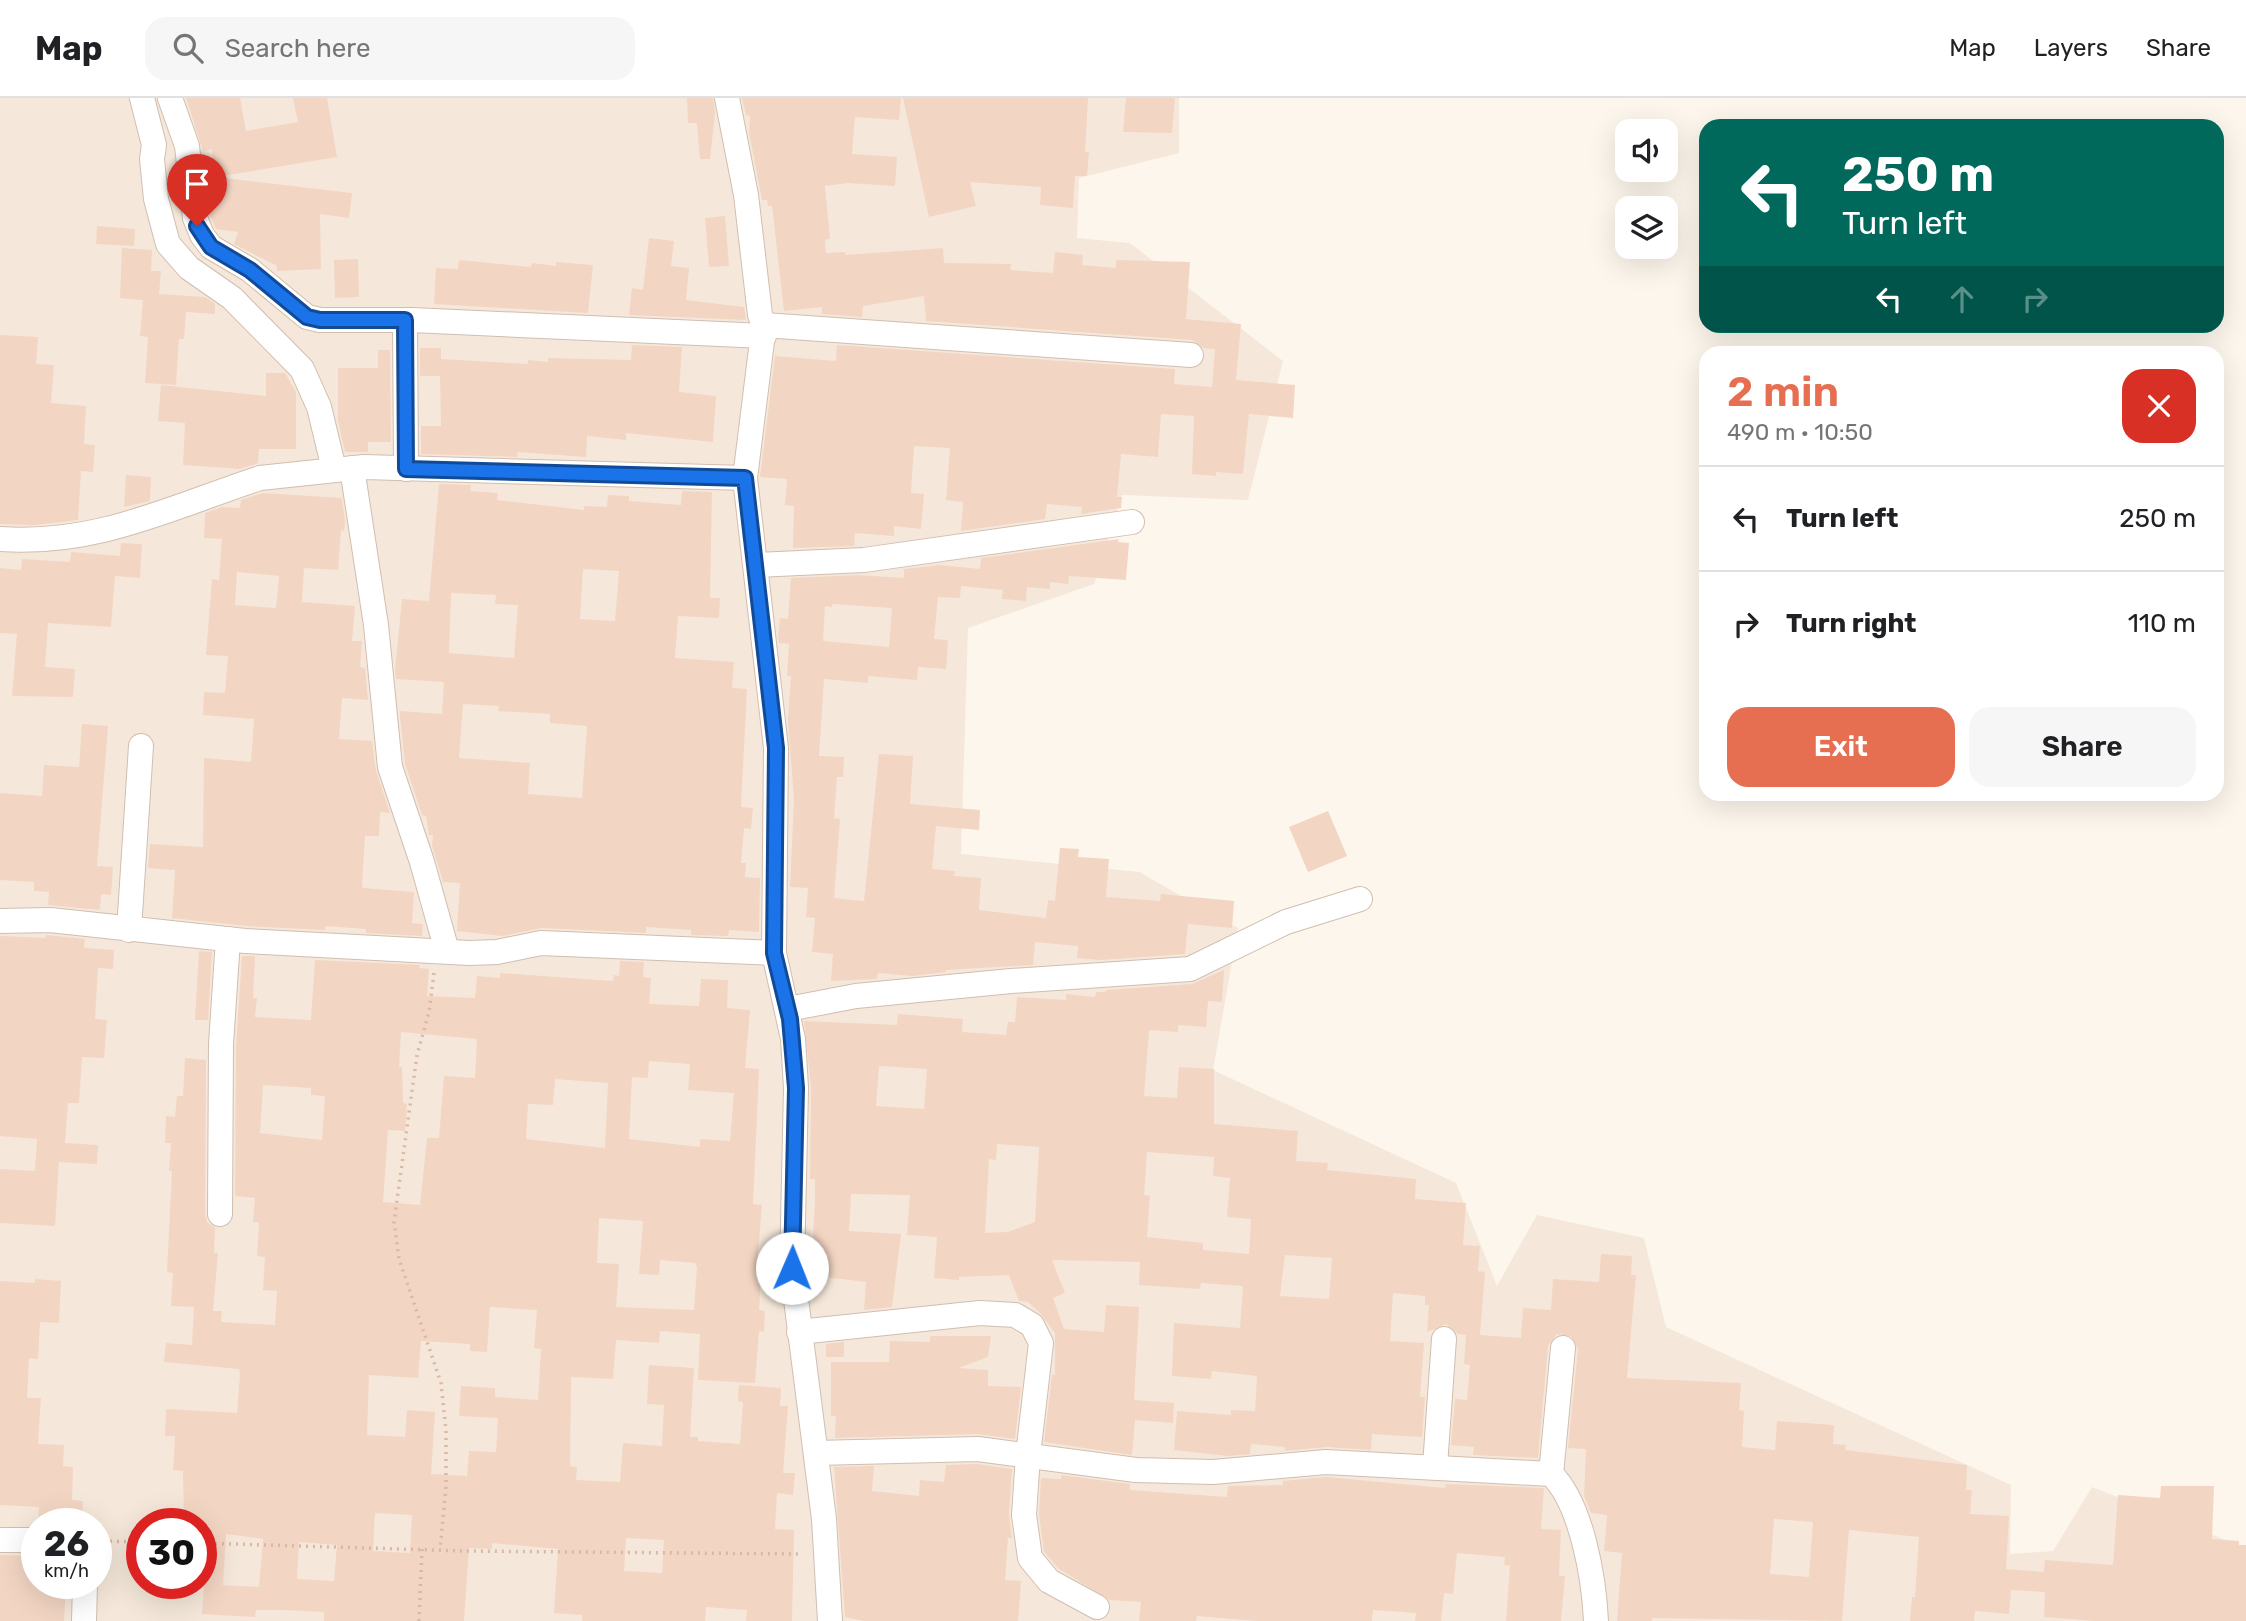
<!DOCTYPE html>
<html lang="en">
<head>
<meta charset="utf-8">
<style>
  :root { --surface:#fff; --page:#f6f6f6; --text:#202124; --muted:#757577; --line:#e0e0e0; --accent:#e76f51 }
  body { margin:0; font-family:Rubik,sans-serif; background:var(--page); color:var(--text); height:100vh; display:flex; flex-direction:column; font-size:26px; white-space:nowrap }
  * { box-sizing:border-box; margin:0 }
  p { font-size:23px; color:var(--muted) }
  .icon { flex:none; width:38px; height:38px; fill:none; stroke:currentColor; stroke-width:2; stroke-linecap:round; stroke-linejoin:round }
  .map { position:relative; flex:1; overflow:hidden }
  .details { position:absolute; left:1699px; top:248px; width:525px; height:455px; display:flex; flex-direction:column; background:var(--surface); border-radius:21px; box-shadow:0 7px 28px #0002 }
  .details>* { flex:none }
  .top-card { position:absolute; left:1699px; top:21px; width:525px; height:214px; border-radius:21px; box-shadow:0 7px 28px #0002; background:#00695c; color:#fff; overflow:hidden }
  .fabs { position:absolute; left:1615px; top:21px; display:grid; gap:14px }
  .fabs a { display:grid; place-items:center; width:63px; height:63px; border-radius:14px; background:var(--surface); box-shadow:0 7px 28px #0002; font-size:35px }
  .speed { position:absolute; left:21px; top:1410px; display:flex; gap:14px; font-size:35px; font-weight:700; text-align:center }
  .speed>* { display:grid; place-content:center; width:91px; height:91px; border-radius:50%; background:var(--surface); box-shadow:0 7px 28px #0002; line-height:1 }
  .speed small { font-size:18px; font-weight:400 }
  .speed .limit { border:10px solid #d22; background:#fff; color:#111 }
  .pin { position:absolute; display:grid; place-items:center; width:60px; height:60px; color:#fff; margin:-72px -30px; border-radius:50% 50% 50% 0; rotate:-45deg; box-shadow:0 0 7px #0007 }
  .pin .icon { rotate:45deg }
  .me { position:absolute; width:77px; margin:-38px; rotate:1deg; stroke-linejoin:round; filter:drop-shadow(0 0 5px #0008) }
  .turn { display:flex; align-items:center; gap:24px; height:147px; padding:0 28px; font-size:32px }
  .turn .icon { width:91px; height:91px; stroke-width:2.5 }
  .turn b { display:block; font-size:49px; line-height:60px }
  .lanes { display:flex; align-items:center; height:66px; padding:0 28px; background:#0003; justify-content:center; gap:35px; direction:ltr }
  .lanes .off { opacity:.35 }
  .round { display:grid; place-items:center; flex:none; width:74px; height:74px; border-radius:21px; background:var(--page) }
  .overview { display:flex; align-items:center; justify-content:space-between; height:119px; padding:0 28px }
  h1 { font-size:42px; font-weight:600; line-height:52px; color:var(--accent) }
  .button { display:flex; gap:14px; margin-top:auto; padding:14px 28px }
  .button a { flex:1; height:80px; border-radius:21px; background:var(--accent); color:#fff; font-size:28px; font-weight:600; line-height:80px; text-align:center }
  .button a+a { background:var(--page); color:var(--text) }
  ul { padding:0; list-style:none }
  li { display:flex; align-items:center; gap:21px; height:105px; padding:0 28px; border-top:2px solid var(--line) }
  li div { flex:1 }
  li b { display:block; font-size:26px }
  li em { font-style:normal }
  header { display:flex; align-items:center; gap:42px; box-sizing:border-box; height:98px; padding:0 35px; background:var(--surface); border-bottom:2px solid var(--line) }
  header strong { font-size:33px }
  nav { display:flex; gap:38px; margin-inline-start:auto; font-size:24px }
  .search { width:490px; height:63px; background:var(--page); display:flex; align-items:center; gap:18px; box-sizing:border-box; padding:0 24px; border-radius:21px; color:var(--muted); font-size:26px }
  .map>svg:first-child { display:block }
  .residential { fill:#f5e8da; fill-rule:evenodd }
  .building { fill:#f3d5c3; fill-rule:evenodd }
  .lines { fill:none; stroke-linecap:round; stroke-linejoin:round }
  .minor-casing { stroke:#d1beb0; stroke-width:26 }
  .path { stroke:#d9b8a5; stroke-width:3.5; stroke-dasharray:2 5; stroke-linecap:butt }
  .minor { stroke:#fff; stroke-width:24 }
  .route-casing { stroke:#114b97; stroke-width:18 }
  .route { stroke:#1a73e8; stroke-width:12 }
</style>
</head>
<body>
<header>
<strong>Map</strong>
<div class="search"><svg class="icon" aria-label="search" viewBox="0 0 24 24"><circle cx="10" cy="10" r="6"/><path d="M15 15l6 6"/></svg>Search here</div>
<nav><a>Map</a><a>Layers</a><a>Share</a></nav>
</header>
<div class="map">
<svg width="2246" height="1523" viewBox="0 0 2246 1523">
  <rect width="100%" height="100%" fill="#fdf6ec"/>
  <path class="residential" d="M0,0H1179V55L1079,80L1077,140L1130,145L1283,263L1248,402L1122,397L1094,486L968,530L961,756L1139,774L1238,830L1213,972L1456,1085L1497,1188L1537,1117L1644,1140L1666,1229L2011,1387L2010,1456L2053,1453L2092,1389L2246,1450V1523H0ZM37,1426H96V1486H37ZM142,1426H201V1486H142Z"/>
  <g class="building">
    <path d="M186,0H240L246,33L298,24L293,0H327L337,59L216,79L352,95L349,120L320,116L321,171L277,173V168L234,146L238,134L216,131L210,117L216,79H213L212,51L203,53Z"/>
    <path d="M687,0H713L715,15L710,61H700L697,25H688Z"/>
    <path d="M742,0H901L899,22L855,19L852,56L897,59L895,88L848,85L825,88L830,141L825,142L826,155L845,154V157L943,150L944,165L1011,166L1010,172L1053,175L1055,154L1083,157L1082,167L1116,170V162L1190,164L1186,221L1241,226L1236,282L1295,287L1293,320L1249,316L1243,376L1216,374V378L1192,376L1194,318L1161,316L1158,359L1121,356L1117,399H1122L1121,410L1081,416L1082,409L1047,406L1045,421L961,433L963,404L946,402L950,350L914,348L911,395L924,396L921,431L894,428V438L855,435L854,448L793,450L794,408L785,407L787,381L760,379L775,258L836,263L837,247L1175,271L1174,286L1212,289L1215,251L1204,250L1192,242L926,223L924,198L863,208L862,219L822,216V209L784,213L772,108H768L767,102H762L749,34L750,18L746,17Z"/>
    <path d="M903,0H1088L1085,54H1089L1087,78H1075L1073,110L1040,107L1041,89L970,84L976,108L929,119Z"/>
    <path d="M1126,0H1175L1172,35L1123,34Z"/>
    <path d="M725,118L729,168L709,169L705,120Z"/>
    <path d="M97,128L135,131L134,148L96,146Z"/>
    <path d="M649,140L674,143L671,168L689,170L686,202L744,209L746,222L629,217L632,190L643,192Z"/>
    <path d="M122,150L152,152L151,173H161L159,196L205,199L215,206V216L186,214L184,241H179L176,287L145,285L148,239L140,238L143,202L120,200Z"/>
    <path d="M358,161L359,199L335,200L334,162Z"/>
    <path d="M459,162L531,169L532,165L556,168V164L593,167L588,215L434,206L436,170L458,171Z"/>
    <path d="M0,237L38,239L36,266L54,267L51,305L86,308L84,346L95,347L93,374L81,373L78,422L35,427L0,426Z"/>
    <path d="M632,247L682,249L679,294L716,298L713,344L626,335V342L587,338L586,359L518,354L517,359L421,356V328H441L440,278H420V250H441V261L528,266V262L548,264V260L631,262Z"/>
    <path d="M378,252H390L391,344H368V354H345L338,323V270H378Z"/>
    <path d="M266,275H285L296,294V351H259L258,365L240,371L183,367L185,325L158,323L161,287L266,298Z"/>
    <path d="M126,377L151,379L150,403L124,409Z"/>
    <path d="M439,386L471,387L470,393L498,395L497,402L584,412V408L607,409L608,397L629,398V403L681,407L682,393L712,394L710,500H720L719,520L678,518L675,560L734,564L732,590L747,591L741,709L753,710L751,731L744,730L741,765H746L745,779L760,780L759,834L729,832L728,838L691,837V832L646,829V835L542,830L502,838L457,833L460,785L443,784L432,747L433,737H429L426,718L422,717L405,666L400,618V613L442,616L444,584L396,581L395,572L402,501L429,503ZM583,471L619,473L615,523L580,521ZM451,495L496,497L495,506L518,507L514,560L449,555ZM463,606L499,608L498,613L550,616V625L587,628L582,700L528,696L530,665L459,660Z"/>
    <path d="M263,395L342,400L345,423L344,433L341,432L338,472L304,470L302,504L355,508L352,543H362L360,569L365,570L368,602L342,600L339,641L372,643L376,673L390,715L380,714L379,738H365L362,786L363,790L414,794L412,825L423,826L422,838L366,835V831L325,828V832L246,828L172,820L175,772L148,770L150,746L203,749L204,660L251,664L254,621L203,617L204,594L225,595L228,558L206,557L212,481L219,482L222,441L204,440L205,415L222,409L240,410L241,402ZM237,474L279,478L276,510L235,507Z"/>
    <path d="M1119,441L1118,444L1129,445L1126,482L1069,478L1068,486L1050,484V491L1027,489L1026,503L1002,501L1003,492L961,488L960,500L938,499L934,541L948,542L946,571L918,569L917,582L868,578V585L824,581L819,658L844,659L843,679H837L834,720L840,721L834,800L864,803L879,656L913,658L910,706L980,712L979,732L936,728L932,771L955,773L954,778L981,780L979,812L1046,820L1048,802L1055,803L1060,750L1079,751L1078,759L1109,761L1106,799L1160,803L1161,796L1234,803L1232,830L1188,826L1185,856L1101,862L1077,860L1078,848L1035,844L1033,867L946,872V874L912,878L878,875L877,881L831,883L833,856L812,854L815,820L806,819L808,790L790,789L794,702L788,622L791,578H787L789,546L779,545L778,540L780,520L788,521L791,480L857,477L904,480V471L940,467L980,471L981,460ZM832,506L892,510L889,549L823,543L825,508L832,509Z"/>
    <path d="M121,445L142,446L140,480L115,478L111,529L48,525L45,569L75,571L73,599L12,598L17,536L0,535V470L21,472L22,461L70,464L71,454L120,458Z"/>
    <path d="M82,626L108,628L97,768L113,769L111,797L101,796L100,812L48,807L49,794L34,793V784L0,782V695L42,698L44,667L79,669Z"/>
    <path d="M1328,713L1347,758L1308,774L1289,729Z"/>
    <path d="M46,837L85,841L84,850L114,852L113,871L98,870L95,921L107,922L104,960L82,959L79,1005H68L65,1045L98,1047L97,1066L59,1064L55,1128L0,1125V1071L35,1073L37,1041L0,1038V838L46,840Z"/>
    <path d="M199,853L212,854L208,922H195Z"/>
    <path d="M242,858H255L253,900H257L255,919L311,922L315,862L420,867L419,870L429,871L427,898L475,900L477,878L500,880V875L613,883L614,877L619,878L620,863L644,864L643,879L651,880L649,906L699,908L701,881L728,882L727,910L750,912L745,970L759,971L753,1106L762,1107L756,1178H761L759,1212L765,1213L764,1234L759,1233L755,1285L698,1282L700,1236L660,1233L659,1245L616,1242L613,1281L571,1279L570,1368L577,1369L576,1382L620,1384L623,1345L662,1348L664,1307L647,1306L649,1267L694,1270L690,1339H698V1343L740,1346L743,1304L738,1303L739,1287L781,1290L780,1308H788L783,1375H795L793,1397L777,1395L775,1431L794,1432L792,1523H746L747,1512L706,1509L705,1523H582V1517L554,1515L558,1451L492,1445V1451L469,1450L464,1523H324V1514L286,1512H256L255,1519L202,1516L208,1436H201V1426H186L184,1423L183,1373L173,1372L175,1338H165L166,1311L237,1315L240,1277L239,1271L164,1264L166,1245L192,1247L194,1209L171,1208L173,1175L167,1174L172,1073H169L171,1045H165L166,1018L175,1019L177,998H183L185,960L206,962L205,1116L207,1124L215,1130L214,1155H218L213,1213H222L221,1224L275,1227L277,1193L263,1192L265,1159L257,1158L259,1124H253L255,1100L235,1098L236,947ZM401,934L477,941L475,980L444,978L439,1040H427L420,1107L383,1104L388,1032L405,1033L407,1006L403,1005L402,969H399ZM649,963L690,966L688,992L734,995L730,1043L700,1041V1049L629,1041L632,979L648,980ZM555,981L608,985L605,1050L526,1041L528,1006L553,1007ZM263,987L311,990V997L325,998L322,1042L260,1035ZM599,1120L643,1123L639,1176L659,1177L660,1162L695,1165L697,1169L694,1212L616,1209L619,1166L597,1165ZM490,1209L537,1212L534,1250L541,1251L538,1302L495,1299V1290L461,1288L459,1318L498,1320L496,1354L469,1353L467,1378L431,1376L435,1314L407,1312L405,1339L367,1337L369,1277L418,1280L421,1243L470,1246V1253L487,1254ZM375,1415L412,1417L410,1455L373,1453ZM226,1436L263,1441L259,1489L223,1487ZM626,1440L664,1442L662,1475L624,1473ZM299,1444L337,1447L334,1483L297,1481Z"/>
    <path d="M1224,872L1222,904L1208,903L1206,929L1178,927V934L1149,932L1144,998L1177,1000L1179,969L1214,971V1026L1298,1033L1296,1063L1328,1065L1327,1072L1416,1081L1415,1101L1466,1105L1463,1147L1480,1148L1478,1173L1485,1174L1480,1237L1521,1240L1523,1210L1551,1212L1553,1181L1599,1184L1601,1156L1632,1158L1631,1177H1636L1627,1280L1741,1285L1739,1312L1744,1313L1742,1349L1775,1352L1777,1323L1834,1327L1833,1346L1846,1347L1845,1352L1967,1367L1966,1392H1972L1970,1416L2009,1418L2006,1471L2044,1474L2045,1462L2113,1467L2118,1397L2160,1400L2161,1388H2214L2212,1441L2239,1443V1447H2246V1523H2094L2044,1519L2045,1494L2011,1492L2009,1516L1975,1513L1974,1523H1910L1912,1499H1915L1919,1439L1849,1432L1842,1523L1652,1520V1523H1617L1622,1455L1604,1453L1607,1417L1591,1415L1584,1398L1586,1351L1568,1350L1578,1251L1571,1238L1557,1236L1548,1248L1538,1360L1473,1357L1474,1349L1451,1347L1455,1301L1467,1302L1470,1267L1464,1266L1466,1237L1458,1236L1446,1226L1427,1234L1429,1207H1425V1198L1393,1195L1390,1243L1424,1245L1420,1299H1425L1422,1339L1372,1336L1371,1352L1327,1349L1285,1353V1349L1251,1346L1250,1356L1228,1358L1174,1352L1177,1313L1231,1317V1312L1255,1313L1257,1278L1212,1273L1211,1281L1172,1278L1174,1225L1240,1230L1243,1188L1201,1185L1200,1191L1139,1187L1140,1164L1052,1162L1065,1195L1053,1200L1064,1231L1104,1234L1106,1207L1139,1209L1134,1302L1174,1305L1173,1325L1135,1322L1132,1357L1044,1344L1052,1277H1055V1235L1040,1215L1028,1204L1019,1203L1009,1177L959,1179V1182L934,1180L937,1139L907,1137L910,1097L851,1096L849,1133L901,1136L892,1209L864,1212L866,1184L808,1177L807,1157H812L815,1104V1081H810L811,989L804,923L897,927L898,916L963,921L962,934L1006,937L1008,924H1015L1017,899L1066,902V896L1095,899L1096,894H1105L1106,892L1192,886ZM879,968L927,971L924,1011L876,1008ZM997,1046L1039,1049L1035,1124L1008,1134L985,1135L989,1061L996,1062ZM1147,1054L1214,1059L1213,1078L1230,1080L1227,1119L1251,1121L1249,1156L1203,1152V1145L1147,1139L1150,1098L1144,1097ZM1285,1157L1332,1160L1329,1201L1280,1198ZM1774,1421L1813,1424L1809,1479L1770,1476Z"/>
    <path d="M35,1181L61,1183L59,1225L40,1224L38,1261L29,1260L27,1300H41L38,1346L64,1347L63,1368L73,1369L72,1402L83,1403L82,1426H38L39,1409L0,1407V1183L35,1185Z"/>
    <path d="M930,1238H991L988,1259L958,1270L988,1272V1288L1021,1289L1015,1341L978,1336L835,1340L836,1318H831V1264H889L890,1243L930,1244Z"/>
    <path d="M844,1244V1259H826V1246Z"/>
    <path d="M977,1366L1012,1371L1009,1416L1012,1440H1008L1005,1482L1021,1483L1018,1523H864L845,1519L834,1369L874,1368L872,1393L919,1398L920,1382L944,1384L946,1367Z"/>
    <path d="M1061,1377L1130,1386V1392L1227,1399L1228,1388L1283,1387V1383L1326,1379L1445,1390L1446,1386L1544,1390L1541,1431L1561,1432L1559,1478H1565L1561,1523H1506L1510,1468L1504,1467L1505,1459L1457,1455L1453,1496L1444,1495L1441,1523H1415L1416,1515L1373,1512L1372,1523H1257L1197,1518L1196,1523H1139L1141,1504L1110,1502L1059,1471L1044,1454L1039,1416L1041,1380L1061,1381Z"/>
    <path d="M0,1457L37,1458V1486H66L64,1523H0Z"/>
  </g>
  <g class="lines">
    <defs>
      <g id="minor">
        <path d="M142,0L154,47L152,61L156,101L168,146L189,170L232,200L302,271L319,309L334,371"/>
        <path d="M170,0L187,48L195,120L202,137L211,149L250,172L307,219L320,222H412L764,238"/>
        <path d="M405,222L406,371"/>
        <path d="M764,227L1191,257"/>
        <path d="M352,370L376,527L390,669L422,764L447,853"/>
        <path d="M0,441C96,448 172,409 260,380L364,369L745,380L764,227L760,217L746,97L727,0"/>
        <path d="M757,467L864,462L1132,424"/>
        <path d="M0,823L50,822L245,843L469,855L497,854L541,845L774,855L776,650L745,380"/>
        <path d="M129,832L141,648"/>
        <path d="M774,855L793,941L796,990L792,1170L824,1421L830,1523"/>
        <path d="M788,911L856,898L1011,883L1190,871L1286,824L1360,801"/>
        <path d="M220,1116L221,946L228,841"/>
        <path d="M799,1234L980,1215L1015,1217L1032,1227L1041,1245L1028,1357L1024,1417L1030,1460L1049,1483L1097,1509"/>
        <path d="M816,1355L978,1351L1136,1372L1213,1374L1326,1364L1551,1376C1582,1406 1594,1481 1596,1523"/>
        <path d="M1435,1368L1444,1241"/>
        <path d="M1551,1376L1563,1250"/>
        <path d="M0,1442H37"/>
        <path d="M84,1523L85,1486"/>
      </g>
    </defs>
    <use href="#minor" class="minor-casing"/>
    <g class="path">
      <path d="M434,875L429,914L417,957L394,1124L399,1161L441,1285L446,1333V1388L440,1452"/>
      <path d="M96,1443L142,1444"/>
      <path d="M201,1445L465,1453L803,1456"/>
      <path d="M419,1523L422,1451"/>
    </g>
    <use href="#minor" class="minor"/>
  </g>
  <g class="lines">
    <defs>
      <path id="route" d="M197,128L211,149L250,172L307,219L320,222H405L406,371L745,380L776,650L774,855L790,921L796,990L792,1170"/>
    </defs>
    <use href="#route" class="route-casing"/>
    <use href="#route" class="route"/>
  </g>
</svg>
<div class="fabs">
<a><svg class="icon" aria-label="sound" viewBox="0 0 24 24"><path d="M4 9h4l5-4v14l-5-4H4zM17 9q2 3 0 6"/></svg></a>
<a><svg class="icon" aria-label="layers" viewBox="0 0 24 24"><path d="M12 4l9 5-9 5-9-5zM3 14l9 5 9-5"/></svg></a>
</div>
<div class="speed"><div>26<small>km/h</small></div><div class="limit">30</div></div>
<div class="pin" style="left:197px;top:128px;background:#d93025"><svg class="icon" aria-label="arrive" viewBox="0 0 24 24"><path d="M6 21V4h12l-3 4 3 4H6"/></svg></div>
<svg class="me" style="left:792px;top:1170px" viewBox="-20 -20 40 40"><circle r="19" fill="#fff"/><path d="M0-13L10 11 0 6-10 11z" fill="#1a73e8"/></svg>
<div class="top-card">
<div class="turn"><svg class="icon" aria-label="left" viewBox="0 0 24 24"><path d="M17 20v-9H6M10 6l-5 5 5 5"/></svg><div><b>250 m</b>Turn left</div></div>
<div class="lanes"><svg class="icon" aria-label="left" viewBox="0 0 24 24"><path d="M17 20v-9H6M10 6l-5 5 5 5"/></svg><svg class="icon off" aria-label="ahead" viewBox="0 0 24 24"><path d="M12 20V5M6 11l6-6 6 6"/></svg><svg class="icon off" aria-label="right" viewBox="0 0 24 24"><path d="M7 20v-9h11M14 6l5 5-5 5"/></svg></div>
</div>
<section class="details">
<div class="overview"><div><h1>2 min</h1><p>490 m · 10:50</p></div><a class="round" style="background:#d93025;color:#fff"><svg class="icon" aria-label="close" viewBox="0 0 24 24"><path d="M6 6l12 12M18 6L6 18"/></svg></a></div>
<ul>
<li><svg class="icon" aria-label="left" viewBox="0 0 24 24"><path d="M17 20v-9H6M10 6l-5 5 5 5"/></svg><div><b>Turn left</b></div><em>250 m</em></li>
<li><svg class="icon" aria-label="right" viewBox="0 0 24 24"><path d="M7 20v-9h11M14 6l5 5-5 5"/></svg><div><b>Turn right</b></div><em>110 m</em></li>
</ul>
<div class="button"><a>Exit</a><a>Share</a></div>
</section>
</div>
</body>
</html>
